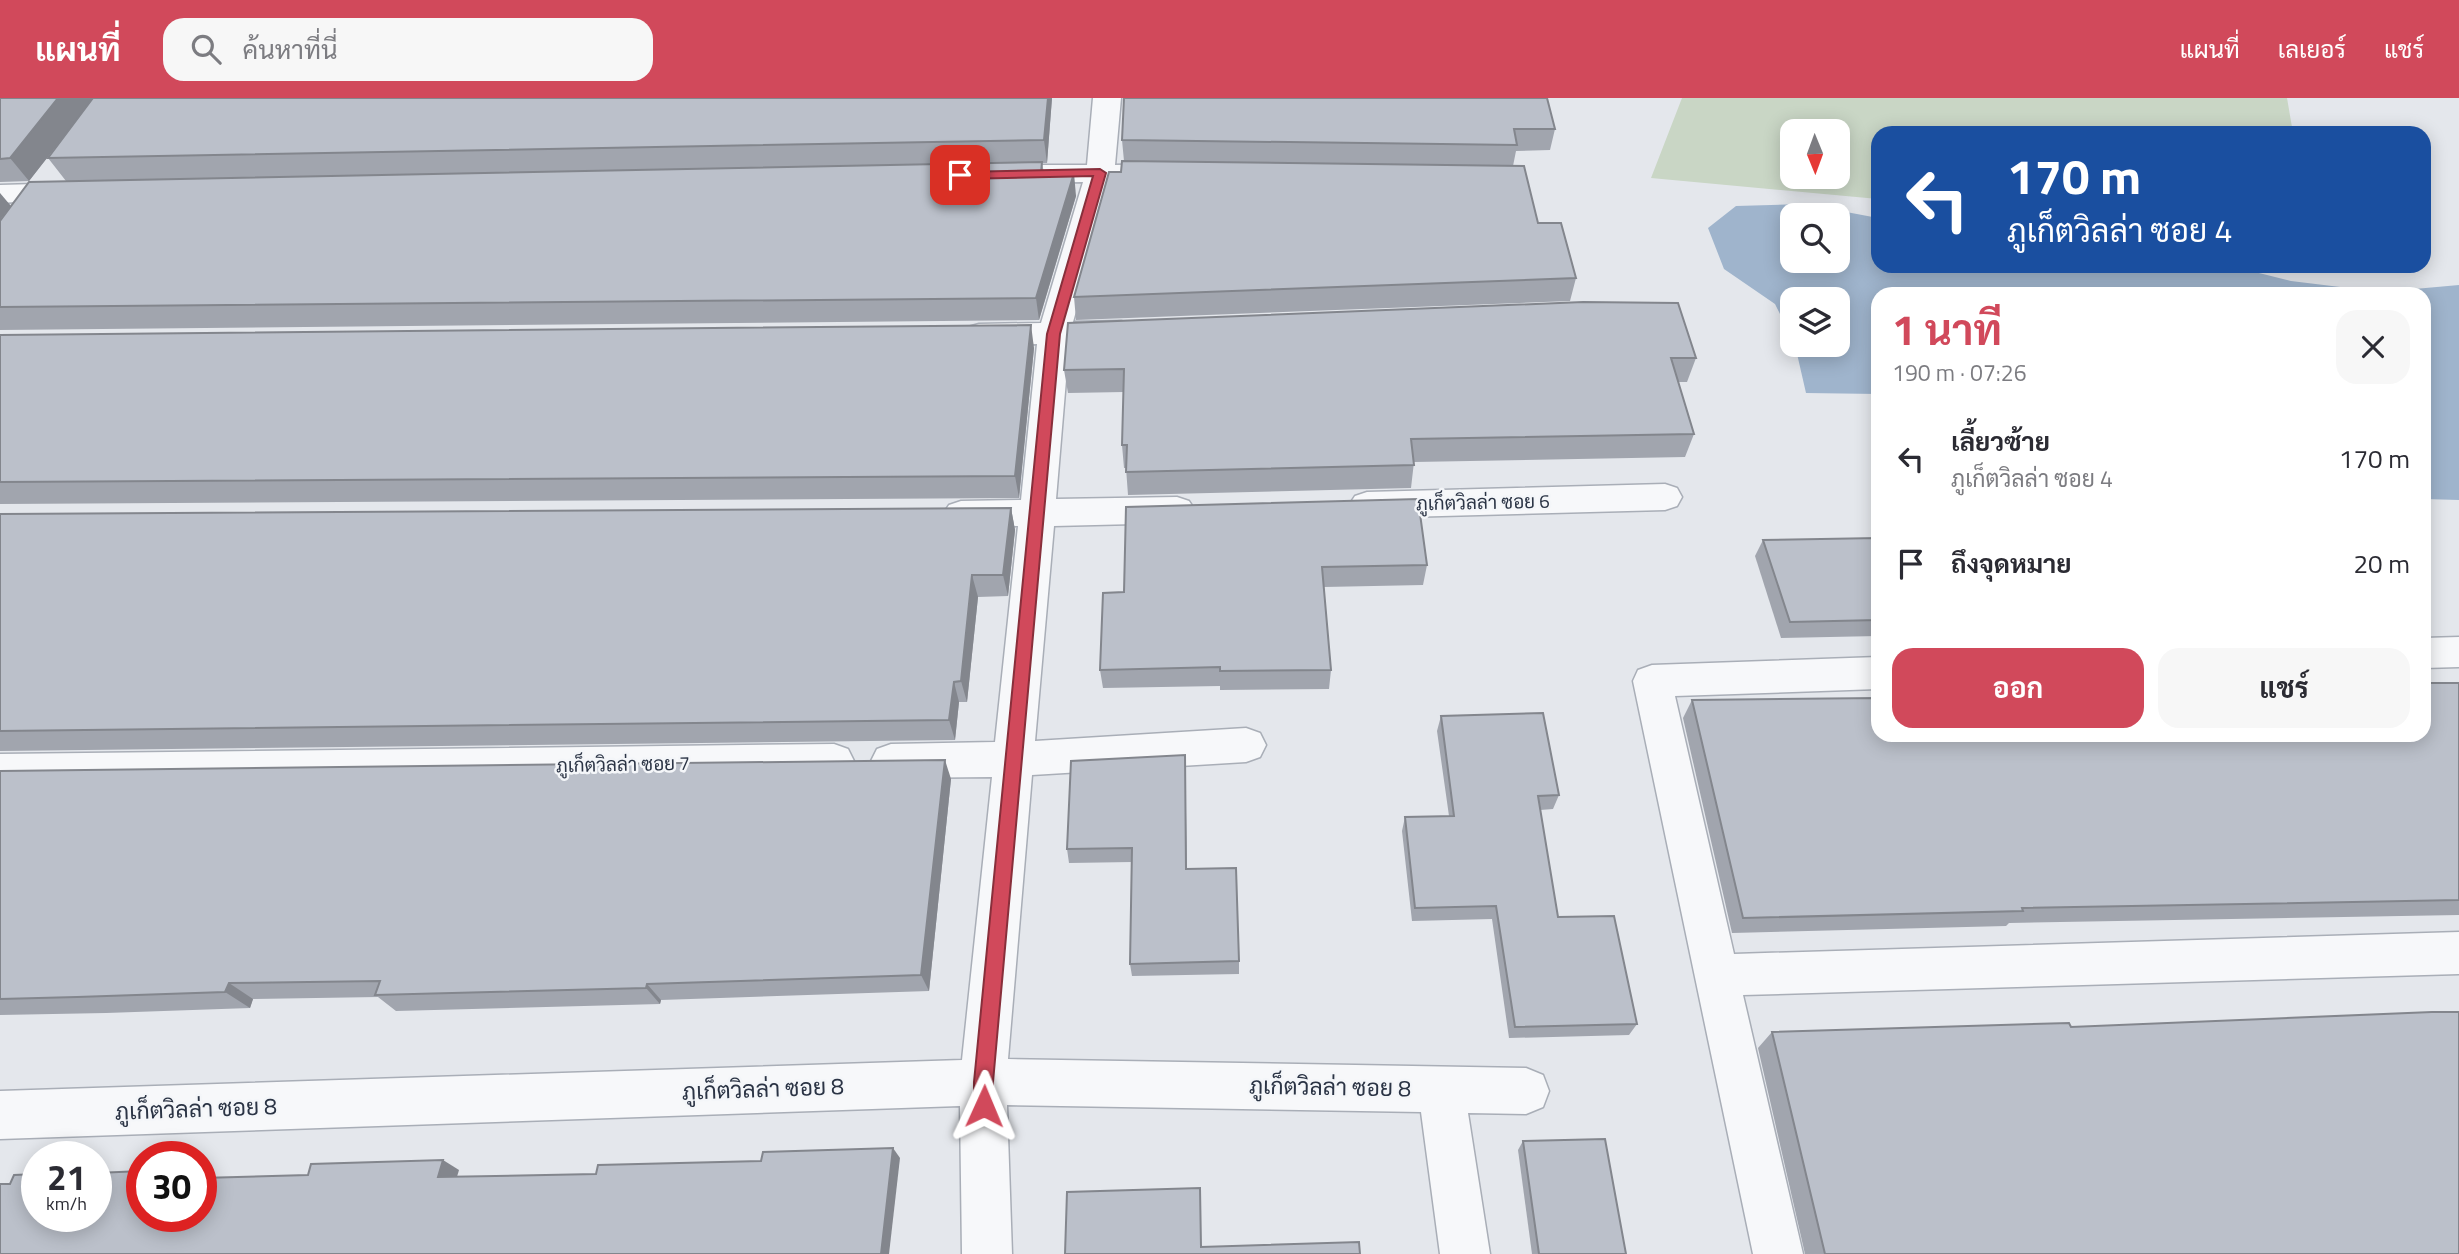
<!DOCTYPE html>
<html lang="th">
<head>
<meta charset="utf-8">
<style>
  :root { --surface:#fff; --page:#f7f7f7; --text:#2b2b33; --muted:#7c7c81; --accent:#d1495b }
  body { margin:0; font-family:"Titillium Web",Sarabun,sans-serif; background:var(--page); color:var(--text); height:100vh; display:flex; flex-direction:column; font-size:26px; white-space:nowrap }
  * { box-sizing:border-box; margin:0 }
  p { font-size:23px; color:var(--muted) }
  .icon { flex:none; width:38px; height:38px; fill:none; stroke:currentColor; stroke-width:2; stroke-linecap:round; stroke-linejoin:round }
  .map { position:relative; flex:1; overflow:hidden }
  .details { position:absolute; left:1871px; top:189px; width:560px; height:455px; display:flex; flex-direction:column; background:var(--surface); border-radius:21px; box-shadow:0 4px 18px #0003 }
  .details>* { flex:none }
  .hud { position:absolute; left:1871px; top:28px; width:560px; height:147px; border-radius:21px; box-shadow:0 4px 18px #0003; background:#1a4fa0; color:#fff; overflow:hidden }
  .needle { width:46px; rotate:179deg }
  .fabs { position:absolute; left:1780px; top:21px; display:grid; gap:14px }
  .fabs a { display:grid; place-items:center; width:70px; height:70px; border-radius:14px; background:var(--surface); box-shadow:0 4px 18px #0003; font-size:35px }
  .speed { position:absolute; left:21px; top:1043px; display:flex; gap:14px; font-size:35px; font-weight:700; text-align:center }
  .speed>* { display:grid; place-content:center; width:91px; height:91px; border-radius:50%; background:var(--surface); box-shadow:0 4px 18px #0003; line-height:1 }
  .speed small { font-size:18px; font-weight:400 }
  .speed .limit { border:10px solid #d22; background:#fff; color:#111 }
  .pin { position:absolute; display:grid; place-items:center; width:60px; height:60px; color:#fff; margin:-30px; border-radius:14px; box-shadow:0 4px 10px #0006 }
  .me { position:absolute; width:77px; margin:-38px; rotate:1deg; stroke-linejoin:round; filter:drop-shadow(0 0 5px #0008) }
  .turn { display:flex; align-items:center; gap:24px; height:147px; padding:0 21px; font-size:32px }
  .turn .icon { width:91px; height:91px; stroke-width:2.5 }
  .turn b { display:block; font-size:49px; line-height:60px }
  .round { display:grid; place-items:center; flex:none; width:74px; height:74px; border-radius:21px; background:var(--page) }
  .overview { display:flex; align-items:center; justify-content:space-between; height:119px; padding:0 21px }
  h1 { font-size:42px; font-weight:700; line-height:52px; color:var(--accent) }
  .cta { display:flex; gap:14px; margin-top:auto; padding:14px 21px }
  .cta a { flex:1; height:80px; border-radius:21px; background:var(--accent); color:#fff; font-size:28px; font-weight:700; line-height:80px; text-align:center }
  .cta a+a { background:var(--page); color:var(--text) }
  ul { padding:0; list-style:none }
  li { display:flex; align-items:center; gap:21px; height:105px; padding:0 21px }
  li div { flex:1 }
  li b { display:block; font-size:26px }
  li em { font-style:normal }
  header { display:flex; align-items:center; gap:42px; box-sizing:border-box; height:98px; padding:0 35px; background:var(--accent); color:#fff }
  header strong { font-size:33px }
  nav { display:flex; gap:38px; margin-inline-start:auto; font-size:24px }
  .search { width:490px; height:63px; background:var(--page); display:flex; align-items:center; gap:18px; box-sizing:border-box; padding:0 24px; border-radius:21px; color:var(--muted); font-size:26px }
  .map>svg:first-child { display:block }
  .green { fill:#c9d6c5; fill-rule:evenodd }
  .water { fill:#9fb4cc; fill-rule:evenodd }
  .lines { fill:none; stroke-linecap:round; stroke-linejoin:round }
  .street-casing { stroke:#a9aeb7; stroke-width:3 }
  .street { fill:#f7f8fa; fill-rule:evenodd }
  .wall { fill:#a1a5ae }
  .shaded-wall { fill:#83868d }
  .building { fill:#bbc0ca; stroke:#83868d; stroke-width:2 }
  .route { fill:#d1495b; stroke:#882f3b; stroke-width:2 }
  .labels { text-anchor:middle; stroke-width:5; stroke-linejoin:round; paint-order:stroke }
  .street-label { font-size:19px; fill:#2b3445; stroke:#f4f6f9 }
  .near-street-label { font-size:23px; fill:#2b3445; stroke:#f4f6f9 }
</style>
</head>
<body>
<header>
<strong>แผนที่</strong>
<div class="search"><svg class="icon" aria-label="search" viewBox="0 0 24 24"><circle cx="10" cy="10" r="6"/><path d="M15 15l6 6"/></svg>ค้นหาที่นี่</div>
<nav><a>แผนที่</a><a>เลเยอร์</a><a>แชร์</a></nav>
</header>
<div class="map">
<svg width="2459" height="1156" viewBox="0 0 2459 1156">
  <rect width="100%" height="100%" fill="#e4e7ec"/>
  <path class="green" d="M1682,0H2287L2293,35H1878V101L1651,80ZM1792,33H1838V79H1792Z"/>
  <path class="water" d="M1804,106L1878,120V168H2231L2291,183L2381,194L2459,187V402L2424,401V196H1878V296L1806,295L1795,247H1838V201H1792V240L1775,206L1724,171L1708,130L1736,108ZM1792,117H1838V163H1792Z"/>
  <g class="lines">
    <defs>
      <g id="street">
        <path d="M1093,0H1121L1115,67L1160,66L1170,69L1174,75L1170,81L1112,84L1073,224L1121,223L1132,226L1137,234L1132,242L1121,245L1069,246L1056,401L1177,399L1189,403L1195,412L1189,421L1177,425L1054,428L1035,643L1246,630L1260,635L1266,647L1260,659L1246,664L1032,677L1008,961L1526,970L1543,977L1549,993L1543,1009L1526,1016L1468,1015L1490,1156H1440L1421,1014L1007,1007L1012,1156H962L960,1008L0,1041V993L962,962L992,679L891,680L877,675L871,663L877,651L891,646L995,644L1018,428L961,429L949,425L943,416L949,407L961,403L1021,402L1037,246L979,248L968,245L963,237L968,229L979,226L1041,225L1083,84L1020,85L1010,82L1006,76L1010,70L1020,67H1087Z"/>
        <path d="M71,85L81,88L85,94L81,100L0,105V87Z"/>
        <path d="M1665,386L1677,390L1682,399L1677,408L1665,412L1367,420L1355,416L1349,407L1355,398L1367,394Z"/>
        <path d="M2459,539V569L2424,570V540Z"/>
        <path d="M1878,559V591L1675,598L1734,856L2459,834V876L1743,897L1803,1156H1753L1633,583L1638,572L1652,567Z"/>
        <path d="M834,646L848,651L854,663L848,675L834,680L0,690V656Z"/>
      </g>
    </defs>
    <use href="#street" class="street-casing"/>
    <use href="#street" class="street"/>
  </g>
  <g class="wall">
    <path d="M0,0H1052L1047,65H1042L1044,75L1076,98L1039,222L0,232V123L66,83L48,60L68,33L29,83L0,84Z"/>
    <path d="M1124,0L1555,31L1550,52L1516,53L1513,68L1538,125L1576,180L1570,203L1076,222L1074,199L1121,74L1124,63L1122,42Z"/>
    <path d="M0,237L1034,250L1019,400L0,406Z"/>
    <path d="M1696,260L1687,284H1678L1694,336L1685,359L1414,364L1411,390L1128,397L1126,370H1124L1122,347L1124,294L1068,295L1064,272Z"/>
    <path d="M1126,409L1427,467L1423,487L1324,489L1331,572L1329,591L1220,592V588L1103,590L1100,572L1124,494Z"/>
    <path d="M1011,410L1015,432L1008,498L978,499L967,604H959L955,642L0,653V416Z"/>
    <path d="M1878,440V538L1781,540L1755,458L1763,442Z"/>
    <path d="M2459,585V817L2009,825L2006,828L1732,835L1683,620L1692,602L1878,637Z"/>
    <path d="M1441,618L1559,697L1553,711L1540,712L1558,819L1637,926L1629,937L1509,940L1492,821L1412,823L1402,733L1405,719L1449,718L1437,633Z"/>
    <path d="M1185,657L1187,771L1239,863V876L1132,878L1130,866L1132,764L1069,765L1067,751Z"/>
    <path d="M0,673L951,681L929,893L661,902L660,906L396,913L378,899L253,901L250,910L106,915L0,917Z"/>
    <path d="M2071,929L2459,1156H1805L1758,950L1772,934Z"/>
    <path d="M1523,1043L1626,1156H1532L1518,1052Z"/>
  </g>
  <g class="shaded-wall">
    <path d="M58,0H94L29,83L10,60Z"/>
    <path d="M1048,0H1052L1047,65L1044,42Z"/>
    <path d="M1074,75L1076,98L1039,222L1036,200Z"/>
    <path d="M0,95L11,108L0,122Z"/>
    <path d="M1031,227L1034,250L1019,400L1015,378Z"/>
    <path d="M1011,410L1015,432L1008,498L1003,477Z"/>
    <path d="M972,477L978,499L967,604L961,583Z"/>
    <path d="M954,584L959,604L955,642L949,622Z"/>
    <path d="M945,662L951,681L929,893L921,877Z"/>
    <path d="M229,885L253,901L250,910L225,894Z"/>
    <path d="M647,886L661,902L660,906L646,890Z"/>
    <path d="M893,1050L900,1060L889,1156H881Z"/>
    <path d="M443,1062L459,1072L454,1089L438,1079Z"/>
  </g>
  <g class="building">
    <path d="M0,0H58L10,60L0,61Z"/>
    <path d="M93,0H1048L1044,42L48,60Z"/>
    <path d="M1124,0H1547L1555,31H1514L1517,47L1122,42Z"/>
    <path d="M1122,63L1524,68L1538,125H1561L1576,180L1074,199L1109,74H1121Z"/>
    <path d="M1042,64L1041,75H1074L1036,200L0,209V123L29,84Z"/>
    <path d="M1583,204L1678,205L1696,260H1671L1694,336L1411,341L1414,367L1126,374L1127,347H1122L1124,271L1064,272L1068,225Z"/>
    <path d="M1031,227L1015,378L0,384V237Z"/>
    <path d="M1418,401L1427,467L1322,469L1331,572L1220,573V569L1100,572L1103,495L1124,494L1126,409Z"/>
    <path d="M1011,410L1003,477H972L961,583L954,584L949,622L0,633V416Z"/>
    <path d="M1878,440V522L1790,524L1763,442Z"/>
    <path d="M2424,585H2459V802L2022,810L2023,813L1743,820L1692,602L1878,600V637H2424Z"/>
    <path d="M1543,615L1559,697L1538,698L1558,819L1614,818L1637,926L1515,929L1496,808L1415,810L1405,719L1454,718L1441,618Z"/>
    <path d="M1185,657L1186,771L1236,770L1239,863L1130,866L1132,750L1067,751L1071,663Z"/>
    <path d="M945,662L921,877L647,886L646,890L375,897L380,883L229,885L225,894L77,899L0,901V673Z"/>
    <path d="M2432,914H2459V1156H1825L1772,934L2069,925L2071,929Z"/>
    <path d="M1605,1041L1626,1156H1539L1523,1043Z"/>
    <path d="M893,1050L881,1156H0V1086H10L14,1077L37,1076V1118H96V1075L142,1073V1118H201V1080L308,1077L311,1066L443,1062L438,1079L596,1076L598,1067L761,1063L763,1054Z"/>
    <path d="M1200,1090L1201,1149L1359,1144L1360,1156H1065L1067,1094Z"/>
  </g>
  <path class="route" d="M1100,71L1106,75L1060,236L993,984V1008L991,1015L984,1018L977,1015L974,1008V984L1047,236L1093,78L960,81L954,77L960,74Z"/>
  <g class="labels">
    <g class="street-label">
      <text transform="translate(1483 404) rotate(-1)" y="7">ภูเก็ตวิลล่า ซอย 6</text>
      <text transform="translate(623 666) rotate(-1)" y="7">ภูเก็ตวิลล่า ซอย 7</text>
    </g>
    <g class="near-street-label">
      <text transform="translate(1330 989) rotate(1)" y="8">ภูเก็ตวิลล่า ซอย 8</text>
      <text transform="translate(763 991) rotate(-2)" y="8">ภูเก็ตวิลล่า ซอย 8</text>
      <text transform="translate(196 1011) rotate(-2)" y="8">ภูเก็ตวิลล่า ซอย 8</text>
    </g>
  </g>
</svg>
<div class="fabs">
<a><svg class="needle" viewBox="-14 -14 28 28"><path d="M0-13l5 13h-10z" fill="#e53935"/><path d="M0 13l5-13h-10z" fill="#7c7c81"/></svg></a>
<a><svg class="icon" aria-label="search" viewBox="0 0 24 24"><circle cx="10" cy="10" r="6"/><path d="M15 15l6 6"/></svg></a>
<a><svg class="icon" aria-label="layers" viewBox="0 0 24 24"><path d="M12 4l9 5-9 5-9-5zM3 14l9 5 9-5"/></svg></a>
</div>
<div class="speed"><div>21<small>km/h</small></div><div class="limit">30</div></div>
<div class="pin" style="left:960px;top:77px;background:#d93025"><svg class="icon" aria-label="arrive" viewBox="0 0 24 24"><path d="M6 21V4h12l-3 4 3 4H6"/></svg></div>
<svg class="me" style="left:984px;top:1008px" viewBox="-20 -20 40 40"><path d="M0-17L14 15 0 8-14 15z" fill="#d1495b" stroke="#fff" stroke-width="4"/></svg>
<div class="hud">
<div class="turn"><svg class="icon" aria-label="left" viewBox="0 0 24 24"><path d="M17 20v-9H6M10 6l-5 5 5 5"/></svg><div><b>170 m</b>ภูเก็ตวิลล่า ซอย 4</div></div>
</div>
<section class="details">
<div class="overview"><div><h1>1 นาที</h1><p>190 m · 07:26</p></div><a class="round"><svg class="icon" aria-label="close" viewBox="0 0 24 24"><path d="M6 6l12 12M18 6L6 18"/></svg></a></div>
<ul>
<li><svg class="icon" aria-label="left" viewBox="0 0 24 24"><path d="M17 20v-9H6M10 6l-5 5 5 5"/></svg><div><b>เลี้ยวซ้าย</b><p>ภูเก็ตวิลล่า ซอย 4</p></div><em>170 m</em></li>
<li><svg class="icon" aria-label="arrive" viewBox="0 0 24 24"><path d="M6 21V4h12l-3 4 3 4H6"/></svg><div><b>ถึงจุดหมาย</b></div><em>20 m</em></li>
</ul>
<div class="cta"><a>ออก</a><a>แชร์</a></div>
</section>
</div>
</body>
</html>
